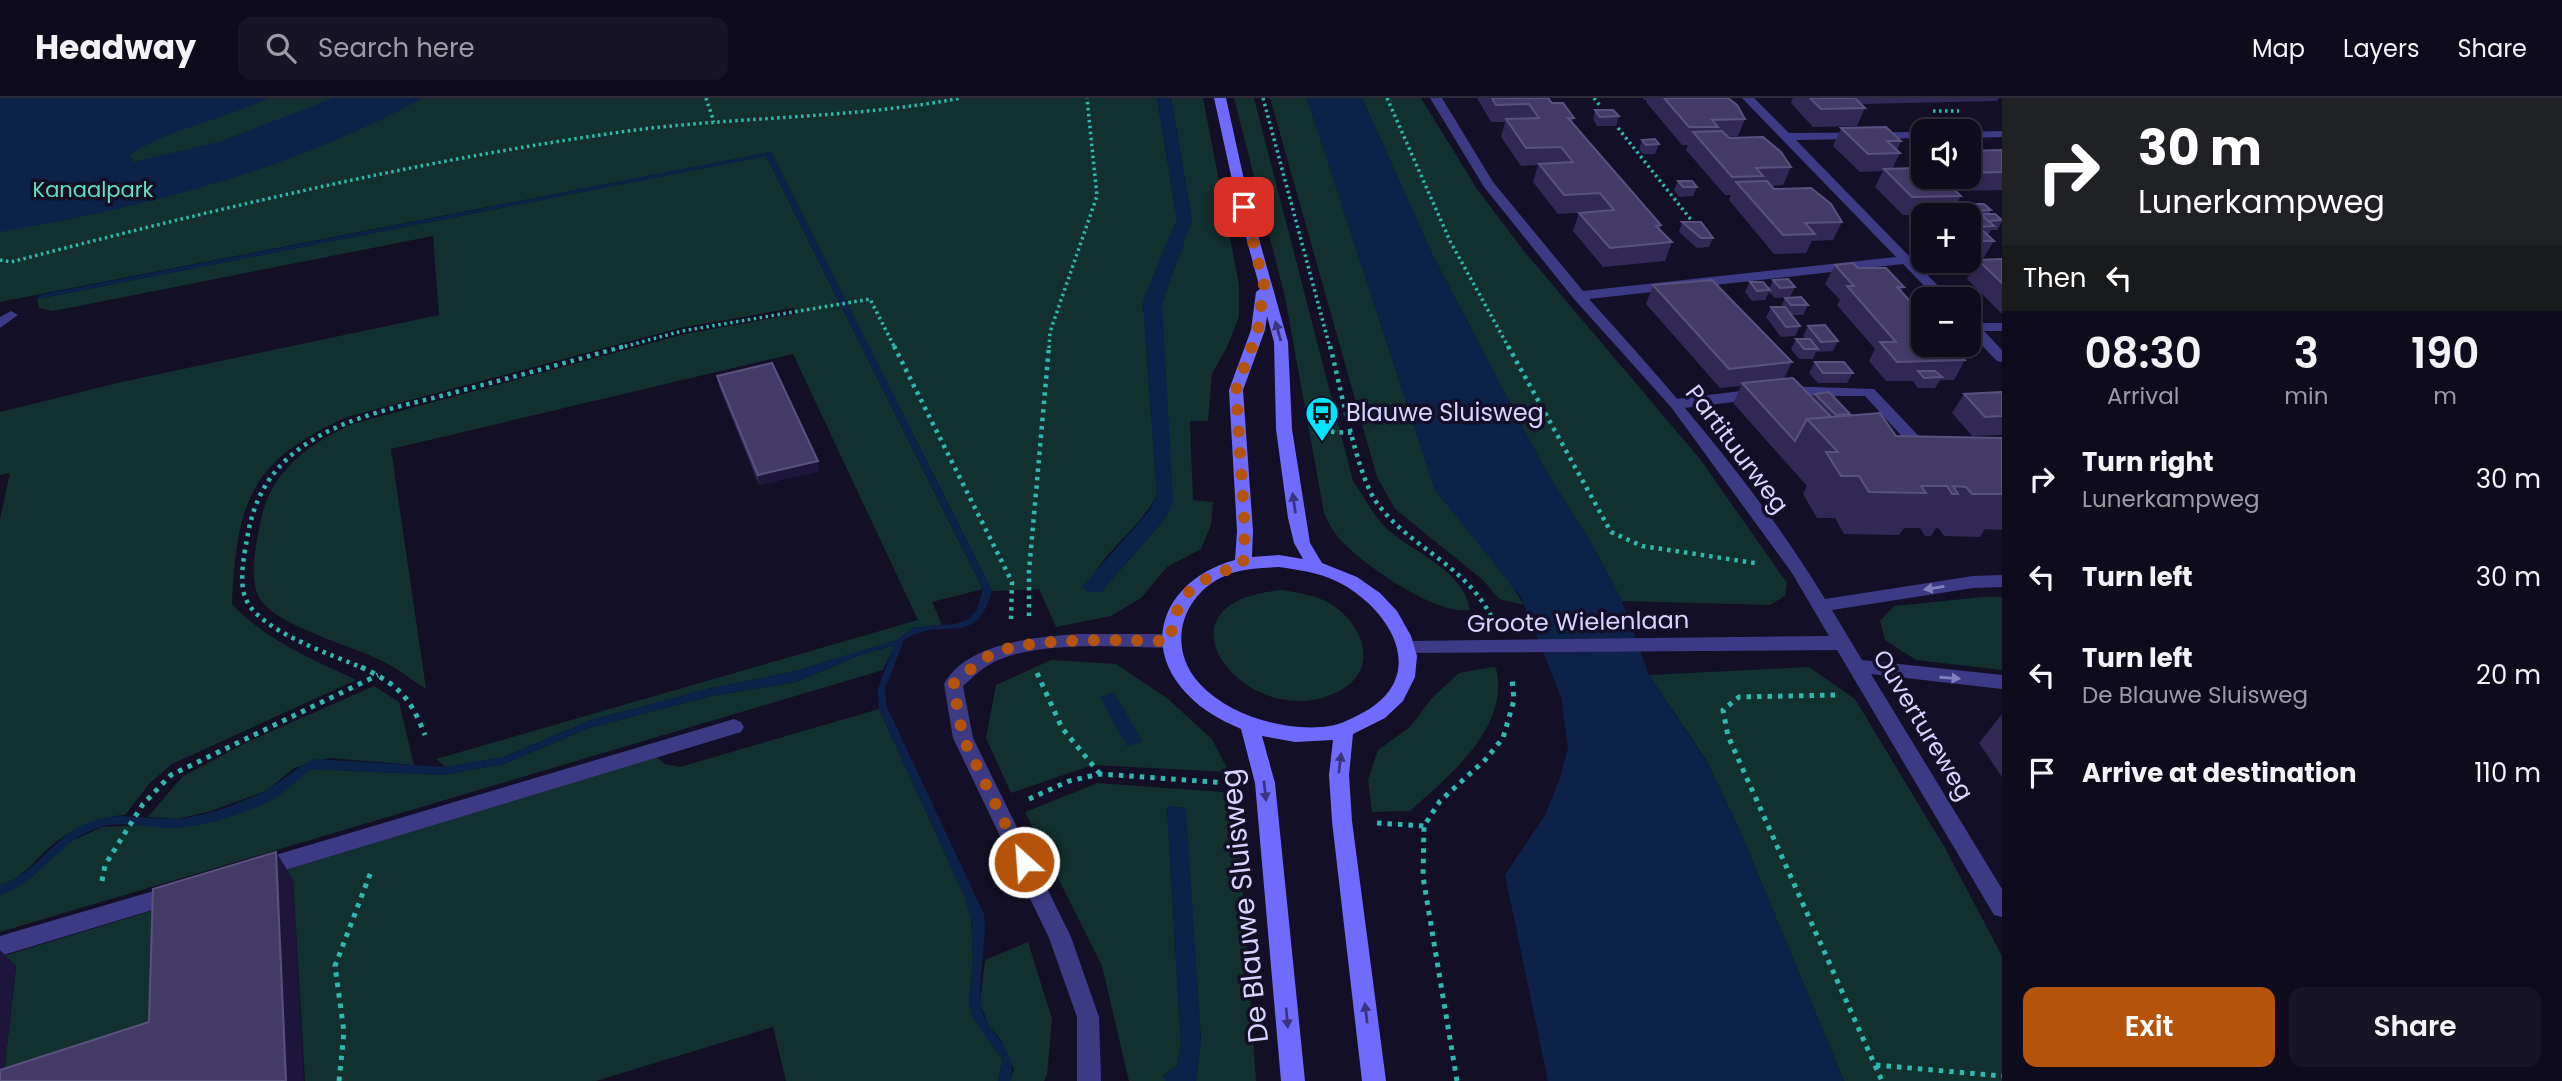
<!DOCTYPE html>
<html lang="en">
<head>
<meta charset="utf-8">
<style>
  :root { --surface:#0e0b1c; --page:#171425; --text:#f1f3f6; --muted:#9b9ba3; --line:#2e2b3b; --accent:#b45309 }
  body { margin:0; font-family:Poppins,sans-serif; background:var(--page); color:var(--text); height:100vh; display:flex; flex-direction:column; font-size:26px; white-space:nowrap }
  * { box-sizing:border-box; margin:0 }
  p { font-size:23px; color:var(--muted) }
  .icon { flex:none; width:38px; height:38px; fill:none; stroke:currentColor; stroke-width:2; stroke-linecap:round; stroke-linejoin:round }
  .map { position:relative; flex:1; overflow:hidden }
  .drawer { display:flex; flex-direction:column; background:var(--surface); width:560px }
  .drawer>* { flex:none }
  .top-card { background:#202124; color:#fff; overflow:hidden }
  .tools { position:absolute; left:1911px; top:21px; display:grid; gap:14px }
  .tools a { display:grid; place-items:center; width:70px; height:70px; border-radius:14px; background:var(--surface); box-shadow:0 4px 10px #0003,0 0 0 2px var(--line); font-size:35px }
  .pin { position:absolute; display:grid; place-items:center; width:60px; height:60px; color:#fff; margin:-30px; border-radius:14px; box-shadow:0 4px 10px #0006 }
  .me { position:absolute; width:77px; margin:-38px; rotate:334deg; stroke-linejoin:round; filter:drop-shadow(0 0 5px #0008) }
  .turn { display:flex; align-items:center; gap:24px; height:147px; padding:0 21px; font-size:32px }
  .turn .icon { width:91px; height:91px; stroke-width:2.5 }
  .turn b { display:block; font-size:49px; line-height:60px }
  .then { display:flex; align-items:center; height:66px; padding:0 21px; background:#0003; gap:14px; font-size:26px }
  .eta { display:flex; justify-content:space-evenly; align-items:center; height:119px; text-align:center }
  .eta b { font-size:42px; font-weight:600; line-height:49px }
  .action { display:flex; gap:14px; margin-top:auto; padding:14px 21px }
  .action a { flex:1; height:80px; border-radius:14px; background:var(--accent); color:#fff; font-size:28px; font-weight:600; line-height:80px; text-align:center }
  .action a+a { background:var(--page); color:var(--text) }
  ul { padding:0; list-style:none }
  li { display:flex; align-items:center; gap:21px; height:98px; padding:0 21px }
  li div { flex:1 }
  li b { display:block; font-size:26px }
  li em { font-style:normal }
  header { display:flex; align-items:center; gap:42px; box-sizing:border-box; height:98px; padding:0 35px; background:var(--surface); border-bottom:2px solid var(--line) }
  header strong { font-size:33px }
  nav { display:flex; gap:38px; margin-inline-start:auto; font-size:24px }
  .search { width:490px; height:63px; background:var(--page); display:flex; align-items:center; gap:18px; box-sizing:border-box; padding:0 24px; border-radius:14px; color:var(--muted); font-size:26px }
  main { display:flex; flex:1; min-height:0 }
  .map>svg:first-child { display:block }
  .green { fill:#12302f }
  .water { fill:#0c2248 }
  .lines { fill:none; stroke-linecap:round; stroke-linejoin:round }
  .path-far2 { stroke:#2fb8b0; stroke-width:3.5; stroke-dasharray:2.5 3.5; stroke-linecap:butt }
  .path-far1 { stroke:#2fb8b0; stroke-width:4.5; stroke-dasharray:3.5 5; stroke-linecap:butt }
  .path { stroke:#2fb8b0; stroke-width:5; stroke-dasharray:4.5 6; stroke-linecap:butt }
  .lane { fill:#3d3a85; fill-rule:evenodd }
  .street { fill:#3d3a85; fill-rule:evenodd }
  .secondary { fill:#6f6bff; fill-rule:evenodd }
  .wall { fill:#312854 }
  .shaded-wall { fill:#1d163a }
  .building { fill:#433a66; stroke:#5a527e; stroke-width:2 }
  .oneway { fill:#38347d }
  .oneway2 { fill:#837fbc }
  .route { stroke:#b45309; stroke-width:12; stroke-dasharray:0 21.6 }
  .labels { text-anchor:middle; stroke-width:7; stroke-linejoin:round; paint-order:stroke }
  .far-park-label { font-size:21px; fill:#5fe0c0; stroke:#130f26 }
  .poi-label { font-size:24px; fill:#d9d4ff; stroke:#130f26; text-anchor:start }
  .street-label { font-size:24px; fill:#d9d4ff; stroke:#130f26 }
  .near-street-label { font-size:28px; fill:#d9d4ff; stroke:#130f26 }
</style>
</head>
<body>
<header>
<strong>Headway</strong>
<div class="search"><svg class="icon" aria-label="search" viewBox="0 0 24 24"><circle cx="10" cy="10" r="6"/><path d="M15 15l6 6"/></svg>Search here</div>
<nav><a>Map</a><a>Layers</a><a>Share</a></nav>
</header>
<main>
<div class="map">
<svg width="2002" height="983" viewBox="0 0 2002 983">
  <rect width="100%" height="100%" fill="#130f26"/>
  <g class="green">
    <path d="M0,0H1157L1177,121L1143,204L1157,397C1139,433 1098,455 1087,494H1101L1168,417L1162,205L1192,122L1171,0H1203L1239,186V219L1227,249L1212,276L1208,323H1190L1193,402L1213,404L1211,427L1201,451L1167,469L1141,500L1111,518L1056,529L1039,491L992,493L771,54L0,204Z"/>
    <path d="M1234,0H1254L1353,383C1364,398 1374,419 1387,431C1416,457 1463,471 1470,512C1436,518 1360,465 1338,439C1332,432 1328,423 1324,415L1285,199Z"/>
    <path d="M1270,0H1307L1435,392L1501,471L1524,507L1499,501L1483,482L1395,411L1377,379Z"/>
    <path d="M1362,0H1421L1477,91L1524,153L1700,361L1787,485L1785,498L1770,507L1622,503L1594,450L1543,368L1433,158Z"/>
    <path d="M766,58L983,491L932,504L942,527L913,530L897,542L796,573L712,590L591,622L504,659L446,669L436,661L918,522L793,256L391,351L426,591C413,583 400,572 386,565C357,548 269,528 257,495C250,474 256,447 260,426C269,374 307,347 352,326L684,236L796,216L793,210L680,230L347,319C250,363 237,403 232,506C266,543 311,560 356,582L172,666L149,686L125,717C103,718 79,728 60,741C38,756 26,780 0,787V421L10,375L0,377V314L126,283L439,217L433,138L53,213L39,210L37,201Z"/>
    <path d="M1283,492C1298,495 1315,497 1329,505C1362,524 1382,571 1339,593C1250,641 1139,503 1283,492Z"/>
    <path d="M1983,499H2002V572L1916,562L1885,542L1880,523L1894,508Z"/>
    <path d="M895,547L883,572L0,834V797L32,779L65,746L102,729L147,727L176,730L299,680L312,671L443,677L504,666L589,630L711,598L796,584L860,557Z"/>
    <path d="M1051,562L1116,566L1168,601L1212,641L1229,674L1093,667L1011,695L986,640L996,587Z"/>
    <path d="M1492,569L1496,570C1510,630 1450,677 1410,713L1372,714L1368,682L1378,652L1410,629L1432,600L1459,575Z"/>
    <path d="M1809,569L1855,601L1945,750L2002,858V983H1844L1740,733L1706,662L1649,577Z"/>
    <path d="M374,588L399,604L414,667L330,660L294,670L268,692L211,713L178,721L148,719L182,679L245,645Z"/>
    <path d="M879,611L965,799L971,819L973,862L969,905L973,920L1003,962L998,983H786L773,929L596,983H305L293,781L171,949L3,983L16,869L0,859L656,659L665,666L680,669Z"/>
    <path d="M1098,685L1236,695L1256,983H1196L1201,942L1185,710L1167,708L1181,946L1177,968L1163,978L1166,983H1129L1102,868L1025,714Z"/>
    <path d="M1028,844L1052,921L1047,977L1044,983H1010L1014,971L1001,942L989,928L980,905L985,862Z"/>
  </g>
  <g class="water">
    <path d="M0,0H269C227,20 165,32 130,57L133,64L219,44L334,0H423C291,72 147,109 0,134Z"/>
    <path d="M1157,0H1171L1192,122L1162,205L1173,401L1168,417L1101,494H1087L1082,489L1150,412L1157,397L1143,204L1177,121Z"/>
    <path d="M1307,0H1362L1433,158L1543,368L1594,450L1622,503L1649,577L1706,663L1740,733L1844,983H1548L1505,777L1545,717L1559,683L1568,650L1561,599L1521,499L1435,392Z"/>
    <path d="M771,54L992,493C975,553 944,516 904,542L885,591L887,609L984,816C988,846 975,891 983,915C992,940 1020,954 1010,983H998L1003,962L973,920L969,905L973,862L971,819L965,799L879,611L878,591L894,547L860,557L796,584L711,598L589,630L504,666L443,677L312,671C299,680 287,693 274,701C250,714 203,729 176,730C151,731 126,722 101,729C59,740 41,785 0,797V787C35,777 53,739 87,725C118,712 145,722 177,721C199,720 251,703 269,691C285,681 297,669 314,661L446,669L504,659L591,622L712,590L796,573L897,542L913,530L955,526L968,521L977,512L983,490L766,58L37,201L39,197Z"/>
    <path d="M1114,594L1143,644L1127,648L1100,599Z"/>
    <path d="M1167,708L1186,710L1201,942L1196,983H1166L1163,979L1177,968L1181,946Z"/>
  </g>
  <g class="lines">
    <g class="path-far2">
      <path d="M706,0L714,24"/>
      <path d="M1263,0L1330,250"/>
      <path d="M1387,0L1450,143L1509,250"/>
      <path d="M1594,0L1601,9"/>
      <path d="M1933,13H1959"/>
      <path d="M1618,30L1696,128"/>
      <path d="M1909,124H1923"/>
      <path d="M0,162L11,164C215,111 419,62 628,33C739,18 852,21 961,0"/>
      <path d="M619,250L682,233L870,201L895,250"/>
      <path d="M1049,250L1050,234L1097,98L1087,0"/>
    </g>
    <g class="path-far1">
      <path d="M894,248L1012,484L1011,521"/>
      <path d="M1330,248C1340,286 1356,373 1375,402C1407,449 1463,464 1491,518"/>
      <path d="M1508,248L1611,434L1642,448L1755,465"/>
      <path d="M1314,333L1356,335"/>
      <path d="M1029,518V473L1049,248"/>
      <path d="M365,571C334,557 257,533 245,499C239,482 244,458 247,441C252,410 263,384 286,362C332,319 398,310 456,294C513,279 569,264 625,248"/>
    </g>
    <g class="path">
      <path d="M361,569C399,587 410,599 425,637"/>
      <path d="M1037,575L1062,630L1100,676"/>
      <path d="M1835,597L1739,599L1723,612L1728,638L1882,983"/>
      <path d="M1029,701L1069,683L1100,676L1229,685"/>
      <path d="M1377,725L1424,728"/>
      <path d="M102,783L105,767L143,706L171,677L378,577"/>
      <path d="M1876,967L2002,978"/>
      <path d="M339,983L344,934L335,868L372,771"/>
      <path d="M1457,983L1423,779L1424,728L1440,703L1485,662L1503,640L1514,602L1512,579"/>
    </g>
    <g class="lane">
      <path d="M11,213L18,217L0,230V219Z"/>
      <path d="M1782,288L1874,291L1934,354L1932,358H1920L1865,298H1782L1676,311L1668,306L1676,301Z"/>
      <path d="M734,621L741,624L744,629L741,634L262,779L255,776L251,770L255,764L262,761Z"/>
      <path d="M174,787L182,789L185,796L182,803L0,858V838Z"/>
    </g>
    <g class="street">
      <path d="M1430,0H1442L1493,84L1583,193L1896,159L1742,0H1754L1789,35L1923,34V40L1796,42L1951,201H1937L1903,166L1589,201C1674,295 1759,392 1825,501L1973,478L2002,477V489L1973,490L1832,512L1862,562L2002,577V591L1871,576L2002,791V819L1994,817L1837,552L1402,555L1399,550L1402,545L1408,543L1829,538L1792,475L1671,309L1574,201L1484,89Z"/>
      <path d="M2002,33V39L1969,40V34Z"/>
      <path d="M1969,222L1976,225H2002V233H1984L2002,252V264L1997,263L1969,234Z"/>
      <path d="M1079,536H1170L1176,538L1179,543L1176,548L1170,550C1122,549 1035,542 992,565C981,571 972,580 963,588L973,640L1071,839L1099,919L1101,983H1077V919L1049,840L953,640L944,586C967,544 1037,539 1079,536Z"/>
    </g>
    <path class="secondary" d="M1214,0H1226L1250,109L1288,244L1292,331L1310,445L1322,465L1357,479L1380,495L1397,513L1411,538L1417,558L1415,579L1403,603L1385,620L1353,636L1349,677L1352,723L1386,983H1362L1332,723L1329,677L1333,642L1295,644L1262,638L1275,685L1305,983H1281L1255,685L1241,631C1221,622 1203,613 1187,596C1136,542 1170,479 1235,462L1237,433L1229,292L1251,232L1256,194L1260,191L1238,109ZM1267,218L1274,244L1276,331L1288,420L1294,445L1303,461L1279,457L1252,459L1253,433L1243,292L1265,232ZM1279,469C1298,472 1318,474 1336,483C1373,500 1419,551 1389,593C1379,607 1362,616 1346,623C1329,631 1307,630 1289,628C1256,623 1222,610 1199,585C1164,546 1184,491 1232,475C1247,470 1263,470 1279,469Z"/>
  </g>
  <g class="wall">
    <path d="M1477,0H1548L1552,5L1574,20L1572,25L1661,127L1660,132L1672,144L1665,163L1603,169L1573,133L1579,115L1593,114L1558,116L1533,84L1538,67L1521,68L1501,39L1505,24H1491Z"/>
    <path d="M1643,0H1728L1745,21L1738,38L1727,39L1729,40L1791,69L1783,87L1771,88L1774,91L1842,124L1833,142L1812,143L1806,155L1774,156L1729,102L1731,97H1725L1686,52L1688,47H1682L1646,4L1647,2H1644Z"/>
    <path d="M1793,0H1999L1997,3L1861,6L1865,10L1857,28L1813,29L1791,5Z"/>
    <path d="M1595,12L1619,18L1616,28H1597L1593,21Z"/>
    <path d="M1841,30L1901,43L1897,52L1900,55L1892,71L1910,70L1912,66H1921L1923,61V79H1969V53L2002,52V92L1955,93L1961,98L1953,112H1967L1970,106L1991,112L1989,116L2002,122V124L1997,132H1991L1988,138L1994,143L1983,161L1969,162V117H1903L1875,89L1883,73L1860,74L1833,48Z"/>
    <path d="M1642,42L1659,46L1655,56H1643L1639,51Z"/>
    <path d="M1678,83L1697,89L1693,98L1679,99L1674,92Z"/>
    <path d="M1923,120V137L1917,131Z"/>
    <path d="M1682,124L1713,140L1709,149L1697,150L1679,134Z"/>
    <path d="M2002,161V215H2001L1967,181L1978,162Z"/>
    <path d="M1835,167L1858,170L1904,189L1901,193L1965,262L1954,282H1940L1935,290H1918L1913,283H1886L1869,263L1875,251L1837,207L1840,202L1825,186Z"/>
    <path d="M1773,182L1795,189L1790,199L1775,200L1769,194L1765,202L1752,203L1745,194L1750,184L1769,191Z"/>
    <path d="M1653,187L1792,264L1784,281L1813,300L1815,296L1850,316L1849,318L1896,338L2002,340V432L1985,431L1980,439L1944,438L1939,431L1936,430L1931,438H1925L1920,430H1904L1899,437L1844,436L1835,420H1817L1803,396L1807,388L1733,305L1741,288L1720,290L1646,206Z"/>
    <path d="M1785,200L1808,207L1803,217H1791L1800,228L1795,238L1781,239L1766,219L1771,209H1781Z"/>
    <path d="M1808,228L1838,243L1833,253L1816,254L1813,261H1799L1791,251L1796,241H1806L1803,238Z"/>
    <path d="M1815,264L1853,275L1847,285H1818L1809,275Z"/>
    <path d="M717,278L818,363L819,373L759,387L719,288Z"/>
    <path d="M2002,294V337L1972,338L1952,315L1964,296Z"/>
    <path d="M2002,616V679L1979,645Z"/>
  </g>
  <g class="shaded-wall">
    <path d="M818,363L819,373L759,387L758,377Z"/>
    <path d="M276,754L293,781L304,983H286Z"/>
    <path d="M0,852L16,868L3,983H0Z"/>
  </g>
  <g class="building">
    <path d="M1492,0H1548L1552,5H1563L1574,20H1568L1661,127L1656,128L1672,144L1610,150L1579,115L1614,112L1600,95L1564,97L1539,66L1573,64L1561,49L1526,50L1506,21L1539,20L1529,6L1496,7Z"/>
    <path d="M1664,0H1728L1737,7L1745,21L1712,22L1718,29H1689Z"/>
    <path d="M1810,0H1855L1865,10L1821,11Z"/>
    <path d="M1595,12H1613L1619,18L1600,19Z"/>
    <path d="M1886,29L1901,43H1887L1900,55L1868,56L1841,30Z"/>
    <path d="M1722,33L1729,40L1763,39L1781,54L1791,69L1756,70L1763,78L1732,79L1693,34Z"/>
    <path d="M1655,41L1659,46L1646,47L1642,42Z"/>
    <path d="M2002,52V74L1969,75V53Z"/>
    <path d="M1912,66H1923V76H1922Z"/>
    <path d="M1916,70L1923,77V79H1925L1930,83L1944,82L1961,98L1912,99L1884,71Z"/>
    <path d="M1678,83H1692L1697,89H1683Z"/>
    <path d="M1767,83L1774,91L1811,90L1831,106L1842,124L1805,125L1815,136L1783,137L1736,84Z"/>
    <path d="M1970,106H1984L1991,112L1977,113Z"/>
    <path d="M1976,112L1994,128L1979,129L1994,143H1969V117H1931L1927,113Z"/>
    <path d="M1981,116H1995L2002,122L1988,123Z"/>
    <path d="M1682,124H1701L1713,140H1701Z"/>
    <path d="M2002,161V185L1978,162Z"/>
    <path d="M1853,165L1858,170H1886L1904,189H1897L1923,217V247H1951L1965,262L1897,264L1880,244H1896L1847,188H1854L1835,167Z"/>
    <path d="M1788,181L1795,189L1780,190L1773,182Z"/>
    <path d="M1712,182L1792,264L1729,271L1653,187Z"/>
    <path d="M1750,184H1763L1770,192L1757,193Z"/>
    <path d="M1801,199L1808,207H1791L1785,200Z"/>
    <path d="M1771,209H1785L1800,228L1786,229Z"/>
    <path d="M1825,227L1838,243L1821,244L1808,228Z"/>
    <path d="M1796,241H1810L1818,251H1804Z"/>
    <path d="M1815,264H1844L1853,275H1823Z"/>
    <path d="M772,265L818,363L758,377L717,278Z"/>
    <path d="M1918,273H1935L1942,279L1924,280Z"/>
    <path d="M1793,280L1831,319L1807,321L1795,343L1742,285Z"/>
    <path d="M1829,294L1850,316L1836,317L1815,296Z"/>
    <path d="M2002,294V318L1985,319L1964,296Z"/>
    <path d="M1880,315L1896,338L2002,340V396H1972L1966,389L1953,388L1958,396H1952L1947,388H1921L1926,395L1869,394L1859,378H1841L1826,354H1838L1807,321Z"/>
    <path d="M276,754L286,983H0V972L149,924L153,791Z"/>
  </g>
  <defs><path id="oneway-solid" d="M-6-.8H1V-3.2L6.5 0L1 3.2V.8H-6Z" transform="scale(1.75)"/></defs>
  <g class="oneway">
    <use href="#oneway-solid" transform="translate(1278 233) rotate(-106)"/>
    <use href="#oneway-solid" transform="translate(1294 405) rotate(-98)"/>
    <use href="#oneway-solid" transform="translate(1340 665) rotate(-83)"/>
    <use href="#oneway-solid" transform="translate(1265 693) rotate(84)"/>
    <use href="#oneway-solid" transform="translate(1366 915) rotate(-97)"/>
    <use href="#oneway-solid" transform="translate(1287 920) rotate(85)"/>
  </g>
  <g class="oneway2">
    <use href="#oneway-solid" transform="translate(1934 490) rotate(171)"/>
    <use href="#oneway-solid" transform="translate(1950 580) rotate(4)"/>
  </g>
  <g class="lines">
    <path class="route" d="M1024,764L963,640L953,586C964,577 975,567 987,559C1021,537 1128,543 1170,543C1176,492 1197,482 1243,466L1245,433L1236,292L1258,232L1264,186L1244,109"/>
  </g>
  <defs>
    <symbol id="bus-pin" viewBox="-11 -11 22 30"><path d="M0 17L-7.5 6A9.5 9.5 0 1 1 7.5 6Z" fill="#00e5ff" stroke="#130f26"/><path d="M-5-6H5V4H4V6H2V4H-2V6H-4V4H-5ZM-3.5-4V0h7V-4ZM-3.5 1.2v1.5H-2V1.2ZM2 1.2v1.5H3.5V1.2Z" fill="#111"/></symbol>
  </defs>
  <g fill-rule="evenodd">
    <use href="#bus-pin" x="1303" y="296" width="38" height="52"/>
  </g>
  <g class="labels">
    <g class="far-park-label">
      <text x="93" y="99">Kanaalpark</text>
    </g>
    <g class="poi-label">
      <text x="1346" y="323">Blauwe Sluisweg</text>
    </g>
    <g class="street-label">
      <text transform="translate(1737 351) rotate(53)" y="8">Partituurweg</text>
      <text transform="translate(1578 524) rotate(-1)" y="8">Groote Wielenlaan</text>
      <text transform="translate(1923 627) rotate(59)" y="8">Ouvertureweg</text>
    </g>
    <g class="near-street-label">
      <text transform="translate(1244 808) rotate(-96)" y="10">De Blauwe Sluisweg</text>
    </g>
  </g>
</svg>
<div class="tools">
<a><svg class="icon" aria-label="sound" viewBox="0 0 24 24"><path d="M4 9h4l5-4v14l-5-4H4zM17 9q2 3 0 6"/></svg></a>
<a>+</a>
<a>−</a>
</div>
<div class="pin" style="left:1244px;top:109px;background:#d93025"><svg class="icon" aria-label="arrive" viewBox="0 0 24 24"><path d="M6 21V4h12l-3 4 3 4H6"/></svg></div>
<svg class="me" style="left:1024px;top:764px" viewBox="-20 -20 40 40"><circle r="17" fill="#b45309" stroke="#fff" stroke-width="3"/><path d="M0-11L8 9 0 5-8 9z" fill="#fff"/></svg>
</div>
<section class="drawer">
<div class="top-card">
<div class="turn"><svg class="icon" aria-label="right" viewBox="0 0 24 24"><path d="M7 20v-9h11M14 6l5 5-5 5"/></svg><div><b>30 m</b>Lunerkampweg</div></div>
<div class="then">Then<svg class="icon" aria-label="left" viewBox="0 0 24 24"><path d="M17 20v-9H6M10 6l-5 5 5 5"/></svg></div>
</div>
<div class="eta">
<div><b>08:30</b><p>Arrival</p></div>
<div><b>3</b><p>min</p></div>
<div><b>190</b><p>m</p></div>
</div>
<ul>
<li><svg class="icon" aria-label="right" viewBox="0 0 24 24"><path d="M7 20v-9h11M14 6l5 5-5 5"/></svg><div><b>Turn right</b><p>Lunerkampweg</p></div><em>30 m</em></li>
<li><svg class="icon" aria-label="left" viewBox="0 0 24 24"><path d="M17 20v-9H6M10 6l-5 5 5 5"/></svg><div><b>Turn left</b></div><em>30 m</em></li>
<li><svg class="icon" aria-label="left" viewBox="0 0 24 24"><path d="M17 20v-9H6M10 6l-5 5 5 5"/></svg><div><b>Turn left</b><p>De Blauwe Sluisweg</p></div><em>20 m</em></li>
<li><svg class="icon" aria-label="arrive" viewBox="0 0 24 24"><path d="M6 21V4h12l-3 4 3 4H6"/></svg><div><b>Arrive at destination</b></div><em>110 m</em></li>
</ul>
<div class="action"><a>Exit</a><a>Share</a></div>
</section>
</main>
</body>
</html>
